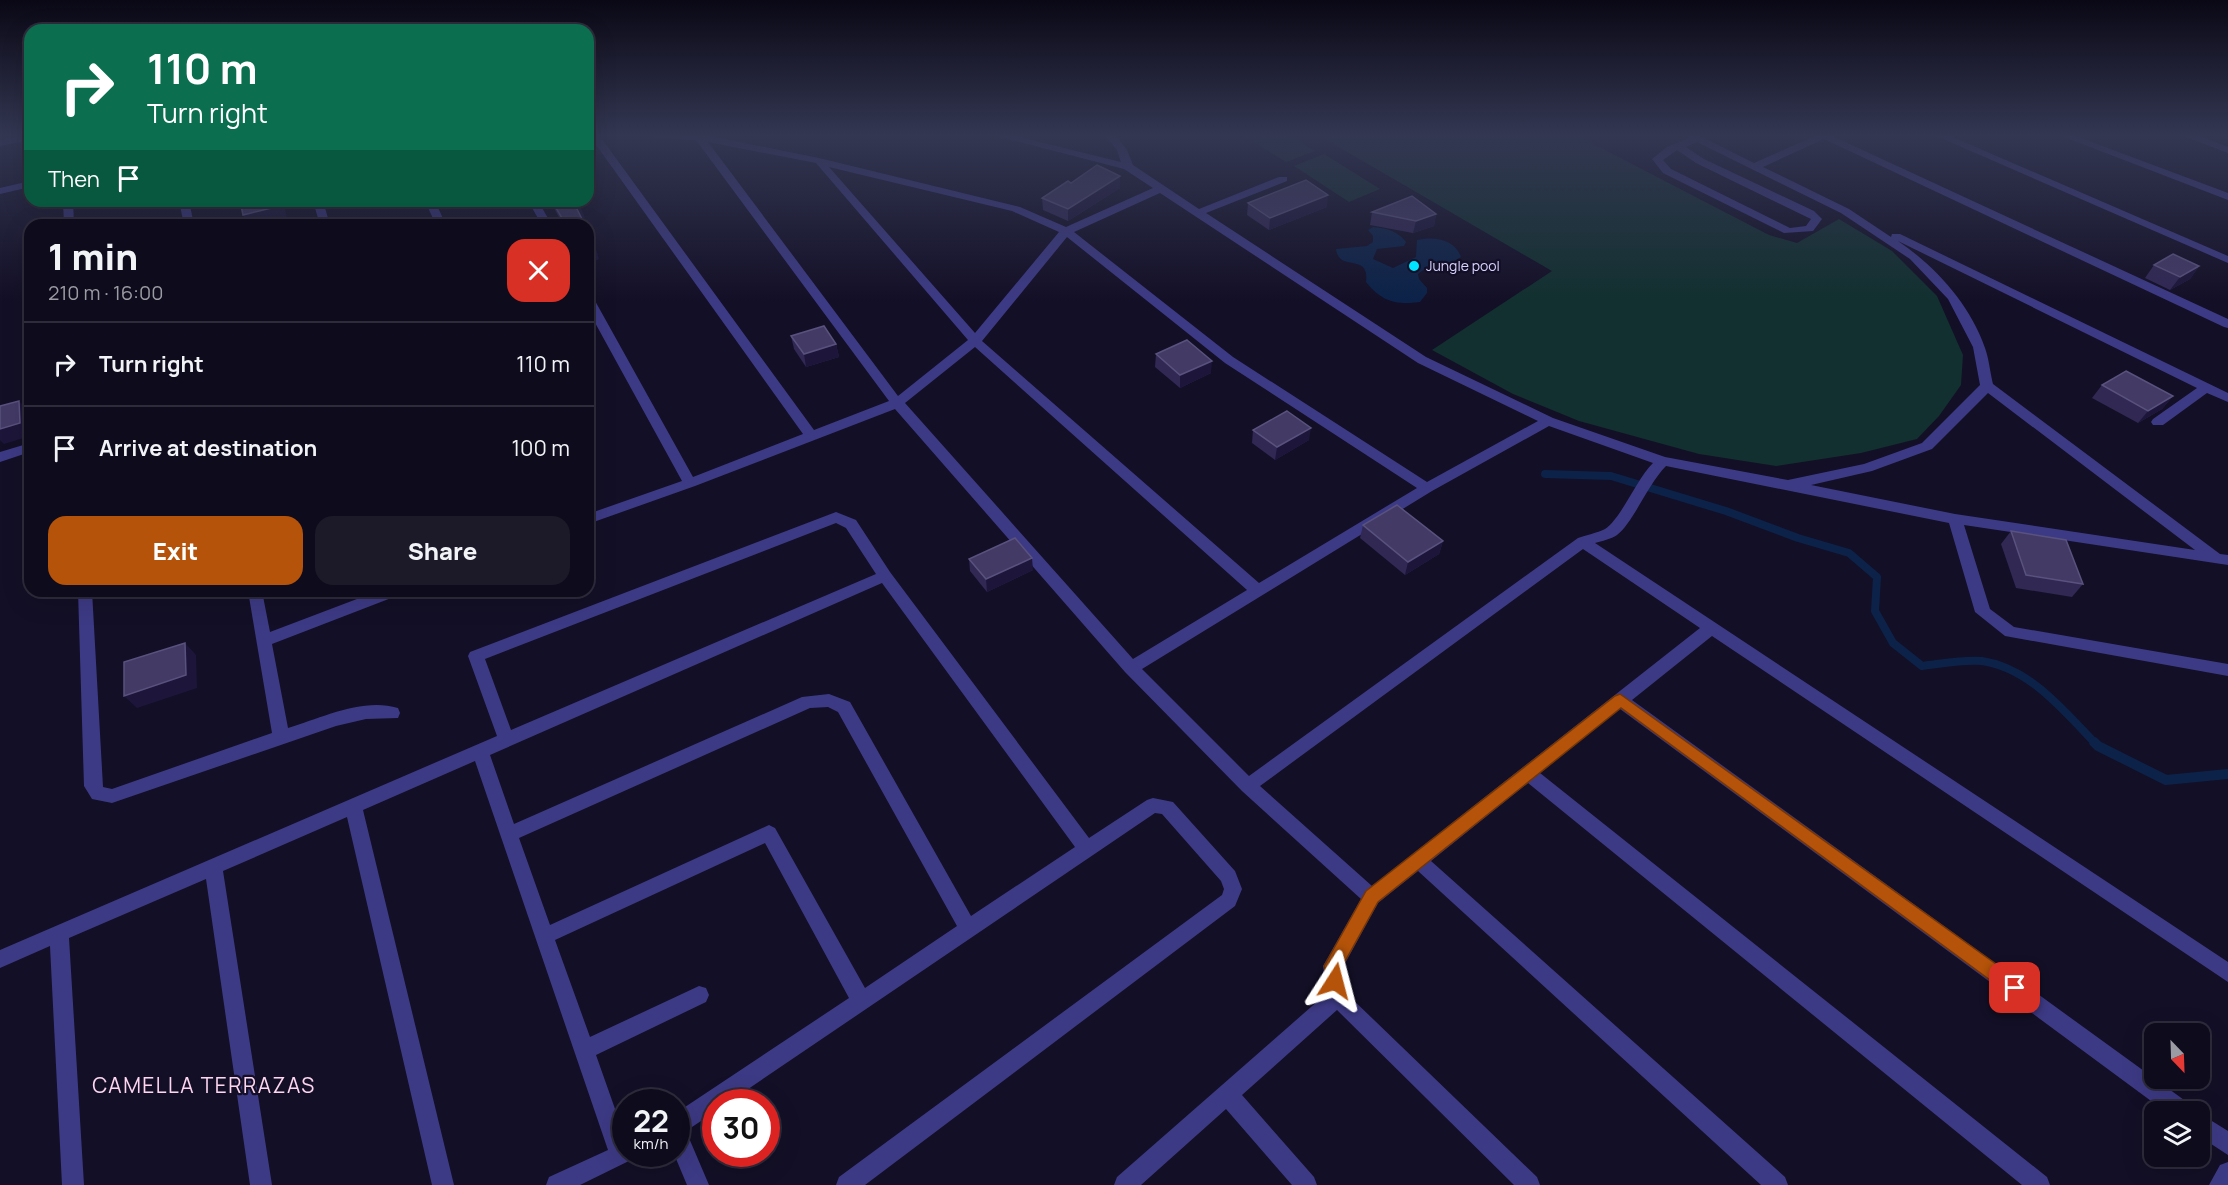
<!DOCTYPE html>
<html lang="en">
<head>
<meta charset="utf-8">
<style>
  :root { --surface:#0e0b1c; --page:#1c1929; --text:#f1f3f6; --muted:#9b9ba3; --line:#2e2b3b; --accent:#b45309 }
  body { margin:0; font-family:Manrope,sans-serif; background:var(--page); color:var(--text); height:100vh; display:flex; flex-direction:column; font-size:22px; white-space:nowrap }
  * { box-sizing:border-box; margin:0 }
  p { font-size:20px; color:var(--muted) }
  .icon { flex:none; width:33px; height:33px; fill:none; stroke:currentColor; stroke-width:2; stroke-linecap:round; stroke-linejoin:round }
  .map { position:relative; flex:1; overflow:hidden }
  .panel { position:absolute; left:24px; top:219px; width:570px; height:378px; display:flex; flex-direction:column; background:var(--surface); border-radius:18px; box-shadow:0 6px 24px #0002,0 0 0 2px var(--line) }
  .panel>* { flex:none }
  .banner { position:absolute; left:24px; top:24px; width:570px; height:183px; border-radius:18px; box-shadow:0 6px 24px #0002,0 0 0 2px var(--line); background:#0b6e4f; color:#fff; overflow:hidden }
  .needle { width:39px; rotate:157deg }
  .controls { position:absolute; left:2144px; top:1023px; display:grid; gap:12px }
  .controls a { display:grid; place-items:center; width:66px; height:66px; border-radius:12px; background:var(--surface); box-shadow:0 6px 24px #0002,0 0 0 2px var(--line); font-size:30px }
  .speed { position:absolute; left:612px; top:1089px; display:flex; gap:12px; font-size:30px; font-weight:700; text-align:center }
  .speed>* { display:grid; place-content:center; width:78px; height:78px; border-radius:50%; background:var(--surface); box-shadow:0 6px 24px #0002,0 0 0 2px var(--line); line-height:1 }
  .speed small { font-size:15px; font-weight:400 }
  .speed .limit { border:9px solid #d22; background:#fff; color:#111 }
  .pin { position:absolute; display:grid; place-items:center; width:51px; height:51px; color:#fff; margin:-26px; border-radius:12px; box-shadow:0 3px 9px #0006 }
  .me { position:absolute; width:66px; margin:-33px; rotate:9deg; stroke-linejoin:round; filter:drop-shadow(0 0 4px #0008) }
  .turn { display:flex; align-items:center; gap:21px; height:126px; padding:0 24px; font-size:27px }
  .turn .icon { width:78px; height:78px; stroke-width:2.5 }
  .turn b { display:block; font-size:42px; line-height:51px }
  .then { display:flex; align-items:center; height:57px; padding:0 24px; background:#0003; gap:12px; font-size:22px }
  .round { display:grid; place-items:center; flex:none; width:63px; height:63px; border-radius:18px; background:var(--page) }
  .summary { display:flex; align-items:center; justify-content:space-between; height:102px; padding:0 24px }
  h1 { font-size:36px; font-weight:800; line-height:45px }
  .cta { display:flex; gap:12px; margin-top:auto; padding:12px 24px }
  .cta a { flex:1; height:69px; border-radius:18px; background:var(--accent); color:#fff; font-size:24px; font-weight:800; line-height:69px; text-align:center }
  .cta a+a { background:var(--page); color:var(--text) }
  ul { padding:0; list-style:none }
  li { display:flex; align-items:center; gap:18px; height:84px; padding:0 24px; border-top:2px solid var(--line) }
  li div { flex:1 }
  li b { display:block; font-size:22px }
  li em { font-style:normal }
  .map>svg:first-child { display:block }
  .green { fill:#12302f }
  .water { fill:#0c2248 }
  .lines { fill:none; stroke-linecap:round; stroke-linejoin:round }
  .stream-far1 { stroke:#0c2248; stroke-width:8 }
  .stream { stroke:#0c2248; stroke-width:10 }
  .minor { fill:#3d3a85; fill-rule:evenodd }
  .wall { fill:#312854 }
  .shaded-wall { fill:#1d163a }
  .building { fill:#433a66; stroke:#5a527e; stroke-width:1.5 }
  .route { fill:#b45309; stroke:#753606; stroke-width:1.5 }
  .poi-dot { fill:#00e5ff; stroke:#130f26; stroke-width:2 }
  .labels { text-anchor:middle; stroke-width:4.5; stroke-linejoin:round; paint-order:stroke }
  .far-poi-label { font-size:14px; fill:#d9d4ff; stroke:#130f26; text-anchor:start }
  .near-neighbourhood-label { font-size:21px; letter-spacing:1.5px; fill:#ffd6f0; stroke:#130f26 }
</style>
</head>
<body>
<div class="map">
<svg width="2228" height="1185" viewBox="0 0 2228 1185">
  <rect width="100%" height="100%" fill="#130f26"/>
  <g class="green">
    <path d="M1243,135H1288L1315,151L1286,162Z"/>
    <path d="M1318,135H1576L1769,235L1797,243L1839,219L1892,251L1937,296L1963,355L1961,385L1939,416L1917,439L1861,453L1776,466L1699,454L1579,421L1513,394L1432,350L1552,271Z"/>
    <path d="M1324,154L1380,189L1349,202L1294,166Z"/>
  </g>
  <path class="water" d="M1373,227C1386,228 1398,231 1406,242L1404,246L1377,249L1373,259L1393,268L1416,257L1417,240C1434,236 1455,239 1461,257C1447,267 1431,263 1418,274L1419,279L1427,288V293L1420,302C1396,305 1382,302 1366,282C1370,252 1339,273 1336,249L1367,246L1373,242V236L1368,230Z"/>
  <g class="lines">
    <path class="stream-far1" d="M1545,474L1611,476L1726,511L1798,538L1849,553L1877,577L1875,611L1893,643L1922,666C1941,664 1963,659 1982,661C2030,668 2064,711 2095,743"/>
    <path class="stream" d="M2094,742L2098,746L2166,780L2228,774"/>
    <g class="minor">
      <path d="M30,135V140L0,146V140Z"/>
      <path d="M589,135H599L814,430L889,401L696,140L657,138L652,135H704L819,158L1020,207L1066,227L1153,188L1124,169L993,135H1011L1121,162L1117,150L1105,135H1115L1127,150L1133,165L1199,209L1279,177H1287V181L1206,213L1426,357L1553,418L1665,457L1788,480L1864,464L1922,443L1980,385L1973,347L1948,299L1910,259L1841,213L1697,142L1686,147L1704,159L1814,211L1822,219L1813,231L1784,233L1663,173L1652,159L1667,147L1689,138L1685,135H1698L1754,163L1817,135H1830L2228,319V328L2224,327L1824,139L1763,167L1849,209L1891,237L1892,234H1900L2228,393V402L2207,393L2163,425H2153L2151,422L2153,419L2197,388L1898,241C1935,266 1970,304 1985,348C1989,359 1990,372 1993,384L2220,554L2228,555V565L1964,525L1990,609L2014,627L2228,664V676L2005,636L1975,612L1949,523L1666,466C1648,484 1633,523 1617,535C1611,539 1602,541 1595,543L2228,962V982L1712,636L1632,700L2191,1105L2194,1112H2166L1620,709L1540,773L2047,1177L2050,1185H2022L1528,783L1431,861L1785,1177L1788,1185H1761L1418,871L1378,903L1343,967L1346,993L1537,1177L1540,1185H1514L1337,1010L1242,1095L1314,1177L1317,1185H1292L1226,1109L1141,1185H1114L1117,1177L1327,993L1323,966L1361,899L1242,791L1125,672L895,409L695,486L588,524V514L682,481L588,310V295L594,299L693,477L803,434ZM708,142L816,163L968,340L898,396ZM1677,150L1696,163L1811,219L1806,226L1790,228L1671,169L1663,160ZM829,167L1012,211L1059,232L975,333ZM1160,193L1418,363L1538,421L1427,482L1233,357L1074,232ZM1067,237L1225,363L1417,488L1259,583L982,341ZM975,347L1247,590L1133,659L905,403ZM1988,393L2195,550L1955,514L1811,485L1872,471L1932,449ZM1549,426L1653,463C1637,478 1621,519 1605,529C1597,533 1586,535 1578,538L1249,776L1142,669L1432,491ZM1583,549L1700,628L1372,886L1260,786Z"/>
      <path d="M1934,135H1948L2228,256V263Z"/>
      <path d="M2059,135H2073L2228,193V200Z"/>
      <path d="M2181,135H2196L2228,147V153Z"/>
      <path d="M30,181V187L0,194V188Z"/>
      <path d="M63,201H73L74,225H64Z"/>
      <path d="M179,201H189L194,225H184Z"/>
      <path d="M313,201H323L330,225H320Z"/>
      <path d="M425,201H435L446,225H436Z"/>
      <path d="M528,201H538L552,225H542Z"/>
      <path d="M30,443V452L0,462V452Z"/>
      <path d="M836,512L856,520L890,572L1089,838L1147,800L1153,798L1173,802L1235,871L1242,889L1235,906L865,1185H836L839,1177L1222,895L1224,889L1221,881L1162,814L1155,813L729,1102H716V1111L686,1131L709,1185H687L674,1154H676V1113L849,998L765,843L555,940L590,1037L699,986L706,988L709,995L706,1002L596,1055L626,1140V1154H636L633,1159L580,1185H546L549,1177L608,1150L475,761L363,810L454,1185H432L347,817L223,871L272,1185H250L206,879L69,938L84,1185H62L50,946L0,968V950L497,736L468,656L470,652ZM836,523L846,528L876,574L511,730L485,659ZM882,583L1075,847L971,916L850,702L829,694L802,697L514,824L490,755ZM828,707L838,712L957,926L865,988L775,828L769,825L550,925L519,838L810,708Z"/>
      <path d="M78,591H92L103,787L112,789L272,733L248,591H262L270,632L378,591H401L399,595L272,644L288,728C321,718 363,697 398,708L400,713L398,718L366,719L336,726L112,803L92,799L84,786Z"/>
      <path d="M2199,1113L2228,1131V1155L2199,1136Z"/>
      <path d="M2228,1162V1185H2209L2220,1165Z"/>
    </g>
  </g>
  <g class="wall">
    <path d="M1120,176V188L1068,221L1043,210L1042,198L1071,183Z"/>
    <path d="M551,201L585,218L582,219L585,225H563L554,208Z"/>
    <path d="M1248,203L1327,207L1269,230L1247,215Z"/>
    <path d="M1372,212L1436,214L1434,226L1413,233L1370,225Z"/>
    <path d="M2154,265L2199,266L2190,279L2170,290L2145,278Z"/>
    <path d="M791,336L836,344L839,357L806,367L794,349Z"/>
    <path d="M1156,354L1211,373L1180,388L1155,367Z"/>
    <path d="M2102,385L2173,396L2162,409L2138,423L2092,398Z"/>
    <path d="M1253,430L1309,440L1275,460L1252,443Z"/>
    <path d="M1363,525L1443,541L1439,554L1405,575L1360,538Z"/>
    <path d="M2011,531L2083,584L2072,597L2016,588L2001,544Z"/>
    <path d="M969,559L1033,570L987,592L970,571Z"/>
  </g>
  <g class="shaded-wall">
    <path d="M1120,176V188L1068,221V209Z"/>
    <path d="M1328,195L1327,207L1269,230L1270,218Z"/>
    <path d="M279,201H283L287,218L260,225H248L243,215Z"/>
    <path d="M580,206L585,218L581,219L576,207Z"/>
    <path d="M1436,214L1434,226L1413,233L1416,221Z"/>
    <path d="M595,246L599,259L588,265V250Z"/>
    <path d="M2199,266L2190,279L2170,290L2180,277Z"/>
    <path d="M836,344L839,357L806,367L804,354Z"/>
    <path d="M1212,361L1211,373L1180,388V375Z"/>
    <path d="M2173,396L2162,409L2138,423L2148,411Z"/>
    <path d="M19,401L30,413V436L4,444L0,440V429Z"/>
    <path d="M1311,428L1309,440L1275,460L1277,447Z"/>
    <path d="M1443,541L1439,554L1405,575L1408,562Z"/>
    <path d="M1032,558L1033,570L987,592L986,579Z"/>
    <path d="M185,643L196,655L197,688L137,708L124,696Z"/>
  </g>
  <g class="building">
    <path d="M1097,165L1120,176L1068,209L1042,198L1068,181L1071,183Z"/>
    <path d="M1306,180L1328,195L1270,218L1248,203Z"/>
    <path d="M1412,196L1436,214L1416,221L1372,212Z"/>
    <path d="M240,201H279L280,206L243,215Z"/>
    <path d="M552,201H578L580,206L576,207L585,225H566Z"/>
    <path d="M588,232L595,246L588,250Z"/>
    <path d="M2173,254L2199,266L2180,277L2154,265Z"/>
    <path d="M824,326L836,344L804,354L791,336Z"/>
    <path d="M1187,340L1212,361L1180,375L1156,354Z"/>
    <path d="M2126,371L2173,396L2148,411L2102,385Z"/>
    <path d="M19,401L20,423L0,429V406Z"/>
    <path d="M1287,411L1311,428L1277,447L1253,430Z"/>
    <path d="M1397,505L1443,541L1408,562L1363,525Z"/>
    <path d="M2011,531L2066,540L2083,584L2026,575Z"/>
    <path d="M1015,538L1032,558L986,579L969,559Z"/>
    <path d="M185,643L186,675L124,696V662Z"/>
  </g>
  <linearGradient id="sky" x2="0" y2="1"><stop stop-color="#0a0815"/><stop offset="0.45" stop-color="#333752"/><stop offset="1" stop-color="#333752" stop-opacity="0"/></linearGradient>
  <rect width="2228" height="301" fill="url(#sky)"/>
  <path class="route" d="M1620,694L2021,982L2024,988L2021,994L2015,996L2009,994L1621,708L1378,902L1342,967L1344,981L1341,987L1335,990L1329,987L1324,966L1366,891L1615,696Z"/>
  <circle class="poi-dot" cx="1414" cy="266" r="6"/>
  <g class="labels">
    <g class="far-poi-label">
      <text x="1426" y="271">Jungle pool</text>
    </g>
    <g class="near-neighbourhood-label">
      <text x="204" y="1093">CAMELLA TERRAZAS</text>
    </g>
  </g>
</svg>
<div class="controls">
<a><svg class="needle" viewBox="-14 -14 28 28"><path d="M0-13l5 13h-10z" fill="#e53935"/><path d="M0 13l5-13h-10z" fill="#9b9ba3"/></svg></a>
<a><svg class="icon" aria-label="layers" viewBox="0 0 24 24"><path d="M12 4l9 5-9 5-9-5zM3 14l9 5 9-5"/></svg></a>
</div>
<div class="speed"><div>22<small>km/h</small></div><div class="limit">30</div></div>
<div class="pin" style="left:2015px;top:988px;background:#d93025"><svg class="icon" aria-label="arrive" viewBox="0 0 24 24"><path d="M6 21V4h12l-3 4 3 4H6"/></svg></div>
<svg class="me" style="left:1335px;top:981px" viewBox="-20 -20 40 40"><path d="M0-17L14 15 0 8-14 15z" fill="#b45309" stroke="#fff" stroke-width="4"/></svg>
<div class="banner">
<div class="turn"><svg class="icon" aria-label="right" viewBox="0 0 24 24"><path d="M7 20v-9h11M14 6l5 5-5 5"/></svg><div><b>110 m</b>Turn right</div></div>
<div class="then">Then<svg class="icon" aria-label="arrive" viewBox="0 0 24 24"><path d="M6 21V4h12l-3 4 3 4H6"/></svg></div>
</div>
<section class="panel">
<div class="summary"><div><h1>1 min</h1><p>210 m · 16:00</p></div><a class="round" style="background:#d93025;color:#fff"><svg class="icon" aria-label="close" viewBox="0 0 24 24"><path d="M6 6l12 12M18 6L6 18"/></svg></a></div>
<ul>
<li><svg class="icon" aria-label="right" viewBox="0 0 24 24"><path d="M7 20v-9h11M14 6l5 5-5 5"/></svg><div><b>Turn right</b></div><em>110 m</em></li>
<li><svg class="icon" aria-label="arrive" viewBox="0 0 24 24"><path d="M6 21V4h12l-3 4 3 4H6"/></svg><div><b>Arrive at destination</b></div><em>100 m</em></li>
</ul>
<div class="cta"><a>Exit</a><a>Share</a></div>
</section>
</div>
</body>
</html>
